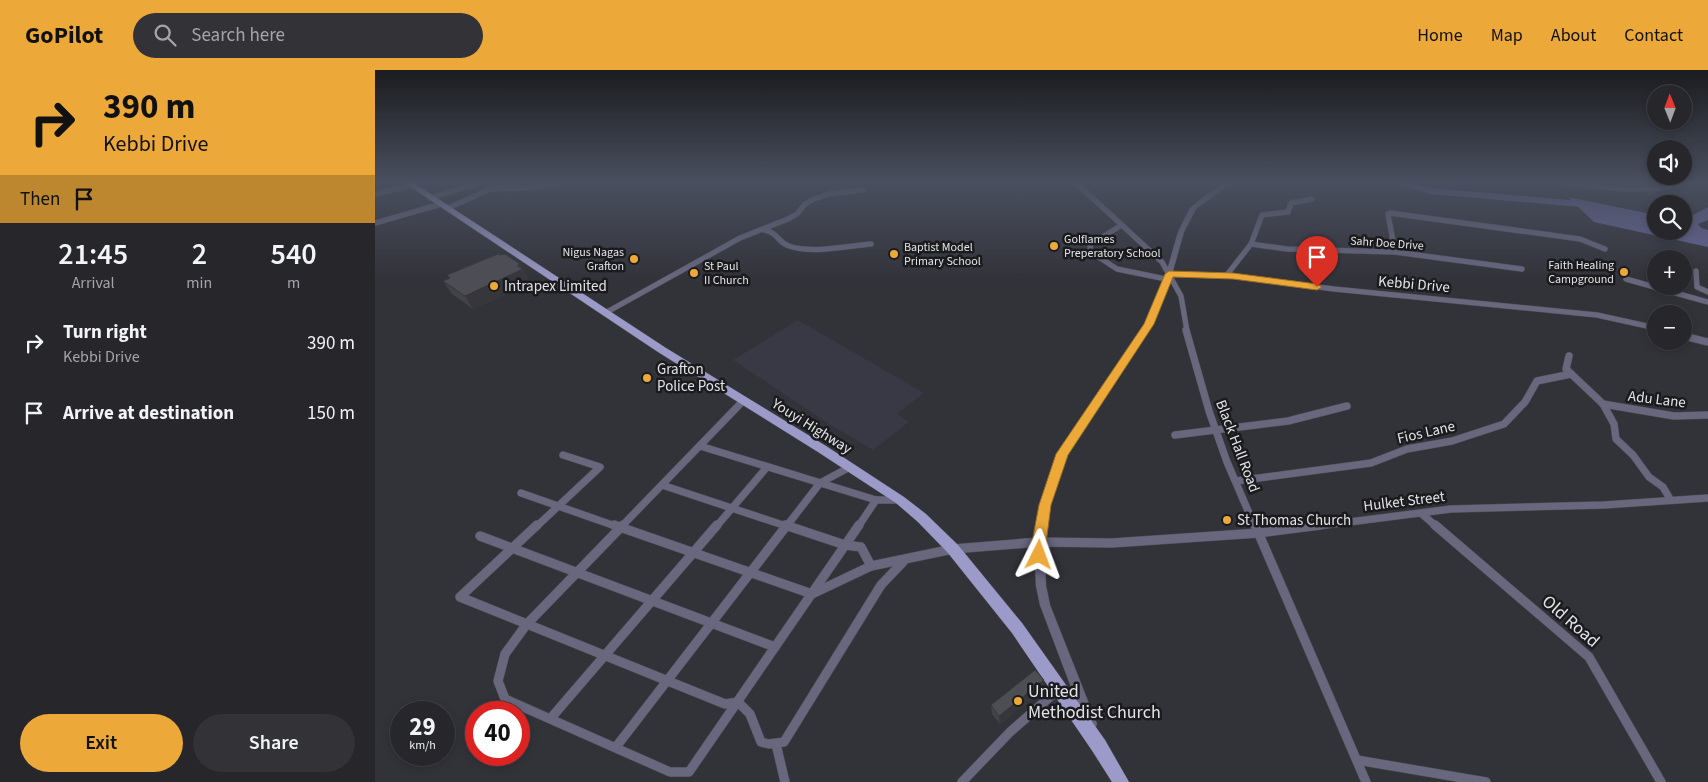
<!DOCTYPE html>
<html lang="en">
<head>
<meta charset="utf-8">
<style>
  :root { --surface:#26262b; --page:#323237; --text:#f1f3f6; --muted:#a4a5a9; --line:#424347; --accent:#eca93a }
  body { margin:0; font-family:"Source Sans 3",sans-serif; background:var(--page); color:var(--text); height:100vh; display:flex; flex-direction:column; font-size:19px; white-space:nowrap }
  * { box-sizing:border-box; margin:0 }
  p { font-size:16px; color:var(--muted) }
  .icon { flex:none; width:28px; height:28px; fill:none; stroke:currentColor; stroke-width:2; stroke-linecap:round; stroke-linejoin:round }
  .map { position:relative; flex:1; overflow:hidden }
  .panel { display:flex; flex-direction:column; background:var(--surface); width:375px }
  .panel>* { flex:none }
  .hud { background:#eca93a; color:#111; overflow:hidden }
  .needle { width:32px; rotate:359deg }
  .buttons { position:absolute; left:1272px; top:15px; display:grid; gap:10px }
  .buttons a { display:grid; place-items:center; width:45px; height:45px; border-radius:50%; background:var(--surface); box-shadow:0 2px 8px #0003,0 0 0 1px var(--line); font-size:25px }
  .speed { position:absolute; left:15px; top:631px; display:flex; gap:10px; font-size:25px; font-weight:700; text-align:center }
  .speed>* { display:grid; place-content:center; width:65px; height:65px; border-radius:50%; background:var(--surface); box-shadow:0 2px 8px #0003,0 0 0 1px var(--line); line-height:1 }
  .speed small { font-size:12px; font-weight:400 }
  .speed .limit { border:8px solid #d22; background:#fff; color:#111 }
  .pin { position:absolute; display:grid; place-items:center; width:42px; height:42px; color:#fff; margin:-51px -21px; border-radius:50% 50% 50% 0; rotate:-45deg; box-shadow:0 0 5px #0007 }
  .pin .icon { rotate:45deg }
  .me { position:absolute; width:55px; margin:-28px; rotate:3deg; stroke-linejoin:round; filter:drop-shadow(0 0 4px #0008) }
  .turn { display:flex; align-items:center; gap:18px; height:105px; padding:0 20px; font-size:22px }
  .turn .icon { width:65px; height:65px; stroke-width:2.5 }
  .turn b { display:block; font-size:35px; line-height:42px }
  .then { display:flex; align-items:center; height:48px; padding:0 20px; background:#0003; gap:10px; font-size:19px }
  .eta { display:flex; justify-content:space-evenly; align-items:center; height:85px; text-align:center }
  .eta b { font-size:30px; font-weight:600; line-height:35px }
  .primary-button { display:flex; gap:10px; margin-top:auto; padding:10px 20px }
  .primary-button a { flex:1; height:58px; border-radius:30px; background:var(--accent); color:#111; font-size:20px; font-weight:600; line-height:58px; text-align:center }
  .primary-button a+a { background:var(--page); color:var(--text) }
  ul { padding:0; list-style:none }
  li { display:flex; align-items:center; gap:15px; height:70px; padding:0 20px }
  li div { flex:1 }
  li b { display:block; font-size:19px }
  li em { font-style:normal }
  header { display:flex; align-items:center; gap:30px; box-sizing:border-box; height:70px; padding:0 25px; background:var(--accent); color:#111 }
  header strong { font-size:24px }
  nav { display:flex; gap:28px; margin-inline-start:auto; font-size:18px }
  .search { width:350px; height:45px; background:var(--page); display:flex; align-items:center; gap:12px; box-sizing:border-box; padding:0 18px; border-radius:28px; color:var(--muted); font-size:19px }
  main { display:flex; flex:1; min-height:0 }
  .map>svg:first-child { display:block }
  .built { fill:#393946 }
  .water { fill:#686699 }
  .lines { fill:none; stroke-linecap:round; stroke-linejoin:round }
  .river { fill:#686699; fill-rule:evenodd }
  .minor-far2-casing { stroke:#4e4e55; stroke-width:6 }
  .minor-far1-casing { stroke:#4e4e55; stroke-width:8 }
  .minor-casing { stroke:#4e4e55; stroke-width:10 }
  .tertiary-casing { stroke:#4e4e55; stroke-width:1 }
  .primary-casing { stroke:#4e4e55; stroke-width:1 }
  .minor-far2 { stroke:#68677e; stroke-width:5 }
  .minor-far1 { stroke:#68677e; stroke-width:7 }
  .minor { stroke:#68677e; stroke-width:9 }
  .tertiary { fill:#68677e; fill-rule:evenodd }
  .primary { fill:#9b9ac8; fill-rule:evenodd }
  .wall { fill:#424248 }
  .shaded-wall { fill:#36363b }
  .building { fill:#4d4d54; stroke:#36363b }
  .route { fill:#eca93a; stroke:#996e26 }
  .poi-dot { fill:#eca93a; stroke:#1b1b1e; stroke-width:2 }
  .labels { text-anchor:middle; stroke-width:5; stroke-linejoin:round; paint-order:stroke }
  .far-poi-label { font-size:12px; fill:#e2e3e7; stroke:#1b1b1e; text-anchor:start }
  .far-street-label { font-size:12px; fill:#e2e3e7; stroke:#1b1b1e }
  .street-label { font-size:15px; fill:#e2e3e7; stroke:#1b1b1e }
  .poi-label { font-size:15px; fill:#e2e3e7; stroke:#1b1b1e; text-anchor:start }
  .near-street-label { font-size:18px; fill:#e2e3e7; stroke:#1b1b1e }
  .near-poi-label { font-size:18px; fill:#e2e3e7; stroke:#1b1b1e; text-anchor:start }
</style>
</head>
<body>
<header>
<strong>GoPilot</strong>
<div class="search"><svg class="icon" aria-label="search" viewBox="0 0 24 24"><circle cx="10" cy="10" r="6"/><path d="M15 15l6 6"/></svg>Search here</div>
<nav><a>Home</a><a>Map</a><a>About</a><a>Contact</a></nav>
</header>
<main>
<section class="panel">
<div class="hud">
<div class="turn"><svg class="icon" aria-label="right" viewBox="0 0 24 24"><path d="M7 20v-9h11M14 6l5 5-5 5"/></svg><div><b>390 m</b>Kebbi Drive</div></div>
<div class="then">Then<svg class="icon" aria-label="arrive" viewBox="0 0 24 24"><path d="M6 21V4h12l-3 4 3 4H6"/></svg></div>
</div>
<div class="eta">
<div><b>21:45</b><p>Arrival</p></div>
<div><b>2</b><p>min</p></div>
<div><b>540</b><p>m</p></div>
</div>
<ul>
<li><svg class="icon" aria-label="right" viewBox="0 0 24 24"><path d="M7 20v-9h11M14 6l5 5-5 5"/></svg><div><b>Turn right</b><p>Kebbi Drive</p></div><em>390 m</em></li>
<li><svg class="icon" aria-label="arrive" viewBox="0 0 24 24"><path d="M6 21V4h12l-3 4 3 4H6"/></svg><div><b>Arrive at destination</b></div><em>150 m</em></li>
</ul>
<div class="primary-button"><a>Exit</a><a>Share</a></div>
</section>
<div class="map">
<svg width="1333" height="712" viewBox="0 0 1333 712">
  <rect width="100%" height="100%" fill="#323239"/>
  <path class="built" d="M423,250L549,323L522,344L534,352L498,380L454,354L358,290Z"/>
  <path class="water" d="M1193,127L1281,145V161H1309V148L1314,147L1333,137V150L1323,154L1326,158L1333,160V177L1219,152Z"/>
  <g class="lines">
    <path class="river" d="M1010,111H1027L1056,118L1217,132L1222,135L1217,138L1056,124Z"/>
    <defs>
      <g id="minor-far2">
        <path d="M699,111L787,192L806,226L812,261"/>
        <path d="M114,119L150,118L202,111"/>
        <path d="M0,124L37,115"/>
        <path d="M55,128L111,111"/>
        <path d="M73,138L133,111"/>
        <path d="M0,153L66,134"/>
        <path d="M745,156L715,175L716,182L742,199L791,209"/>
        <path d="M389,160C404,163 402,172 414,176C436,184 473,176 496,174"/>
        <path d="M876,174L912,179L1020,182L1147,199"/>
        <path d="M1020,182L1013,144L1015,143L1205,169L1230,179"/>
        <path d="M1321,201L1322,217L1333,222"/>
        <path d="M794,204L858,206L959,219L1222,245L1281,258"/>
        <path d="M851,206L876,174L887,145L913,142L916,133L937,129"/>
        <path d="M1251,209L1333,232"/>
        <path d="M232,242L365,168L413,149L422,144L430,134L439,129L454,124L488,120"/>
      </g>
      <g id="minor-far1">
        <path d="M811,260L834,341L852,392L880,457"/>
        <path d="M1309,266L1333,272"/>
        <path d="M1194,286L1191,299L1228,334L1239,354L1241,369L1258,385L1274,407L1288,417L1295,429"/>
        <path d="M1228,334L1299,346L1333,345"/>
        <path d="M800,365L913,351L972,336"/>
        <path d="M325,376L501,430H525"/>
        <path d="M861,411L996,393L1032,379L1077,371L1129,354L1150,332L1162,311L1196,304"/>
        <path d="M287,415L414,457"/>
        <path d="M146,423L243,457"/>
        <path d="M1047,444L1062,457"/>
        <path d="M161,457L225,397L188,385"/>
        <path d="M246,457L368,331"/>
        <path d="M341,457L392,397"/>
        <path d="M411,457L445,413L475,397"/>
        <path d="M483,457L501,430"/>
        <path d="M935,457L1076,439L1229,435L1333,428"/>
      </g>
      <g id="minor">
        <path d="M162,455L85,527L350,634L363,632L375,644L386,672L394,674L409,672L506,515L528,492"/>
        <path d="M239,455L437,524L496,496L578,479L664,472L737,473L884,463L945,455"/>
        <path d="M248,455L151,555L130,584L123,611L130,629L295,702H314L484,455"/>
        <path d="M410,455L470,475L486,477L496,496"/>
        <path d="M880,455L991,712"/>
        <path d="M1060,455L1214,587L1286,712"/>
        <path d="M105,466L400,577"/>
        <path d="M176,648L342,455"/>
        <path d="M401,674L410,712"/>
        <path d="M241,677L412,455"/>
        <path d="M982,690L1111,712"/>
        <path d="M587,712L635,662L684,619"/>
      </g>
      <g id="tertiary">
        <path d="M858,111H867L851,117L821,139L809,162L797,204L778,254L691,385L675,435L669,472L671,516L675,535L722,654L720,658L716,660L712,658L710,654L665,535L661,516L659,472L665,435L682,384L770,254L791,204L803,162L815,138L831,125L847,115Z"/>
        <path d="M1164,111H1185L1257,118L1291,116L1310,111H1320C1285,131 1207,117 1167,113Z"/>
      </g>
      <path id="primary" d="M27,111H36L291,278L451,376L529,427L551,444L583,475L647,553L730,670L754,712H737L718,682L637,563L573,483L543,452L521,433L443,382L283,282Z"/>
    </defs>
    <use href="#minor-far2" class="minor-far2-casing"/>
    <use href="#minor-far1" class="minor-far1-casing"/>
    <use href="#minor" class="minor-casing"/>
    <use href="#tertiary" class="tertiary-casing"/>
    <use href="#primary" class="primary-casing"/>
    <use href="#minor-far2" class="minor-far2"/>
    <use href="#minor-far1" class="minor-far1"/>
    <use href="#minor" class="minor"/>
    <use href="#tertiary" class="tertiary"/>
    <use href="#primary" class="primary"/>
  </g>
  <g class="wall">
    <path d="M125,185L145,194L156,213L98,239L77,224L68,211L74,208L72,205Z"/>
    <path d="M669,619L625,654L617,644L616,635Z"/>
  </g>
  <g class="shaded-wall">
    <path d="M145,194L156,213L98,239L90,226Z"/>
    <path d="M669,610V619L625,654L624,646Z"/>
  </g>
  <g class="building">
    <path d="M123,184L125,185L130,184L145,194L142,196L148,199L90,226L68,211L75,208L72,205Z"/>
    <path d="M660,600L669,610L624,646L616,635Z"/>
  </g>
  <linearGradient id="sky" x2="0" y2="1"><stop stop-color="#1c1c1f"/><stop offset="0.53" stop-color="#494f5f"/><stop offset="1" stop-color="#494f5f" stop-opacity="0"/></linearGradient>
  <rect width="1333" height="211" fill="url(#sky)"/>
  <path class="route" d="M794,201L858,203L942,214L947,217L942,220L858,209L798,207L779,254L693,385L676,435L669,489L664,490L660,489L657,472L664,435L681,384L769,254L790,204Z"/>
  <g class="poi-dot">
    <circle cx="679" cy="176" r="5"/>
    <circle cx="519" cy="184" r="5"/>
    <circle cx="259" cy="189" r="5"/>
    <circle cx="1249" cy="202" r="5"/>
    <circle cx="319" cy="203" r="5"/>
    <circle cx="119" cy="216" r="5"/>
    <circle cx="272" cy="308" r="5"/>
    <circle cx="852" cy="450" r="5"/>
    <circle cx="643" cy="631" r="5"/>
  </g>
  <g class="labels">
    <g class="far-poi-label">
      <text x="689" y="173">Golflames<tspan x="689" dy="14">Preperatory School</tspan></text>
      <text x="529" y="181">Baptist Model<tspan x="529" dy="14">Primary School</tspan></text>
      <text x="249" y="186" text-anchor="end">Nigus Nagas<tspan x="249" dy="14">Grafton</tspan></text>
      <text x="1239" y="199" text-anchor="end">Faith Healing<tspan x="1239" dy="14">Campground</tspan></text>
      <text x="329" y="200">St Paul<tspan x="329" dy="14">II Church</tspan></text>
    </g>
    <g class="far-street-label">
      <text transform="translate(1012 173) rotate(4)" y="4">Sahr Doe Drive</text>
    </g>
    <g class="street-label">
      <text transform="translate(1039 214) rotate(5)" y="5">Kebbi Drive</text>
      <text transform="translate(1282 329) rotate(7)" y="5">Adu Lane</text>
      <text transform="translate(437 356) rotate(32)" y="5">Youyi Highway</text>
      <text transform="translate(1051 362) rotate(-13)" y="5">Fios Lane</text>
      <text transform="translate(863 376) rotate(69)" y="5">Black Hall Road</text>
      <text transform="translate(1029 431) rotate(-7)" y="5">Hulket Street</text>
    </g>
    <g class="poi-label">
      <text x="129" y="221">Intrapex Limited</text>
      <text x="282" y="304">Grafton<tspan x="282" dy="17">Police Post</tspan></text>
      <text x="862" y="455">St Thomas Church</text>
    </g>
    <g class="near-street-label">
      <text transform="translate(1196 551) rotate(41)" y="6">Old Road</text>
    </g>
    <g class="near-poi-label">
      <text x="653" y="627">United<tspan x="653" dy="21">Methodist Church</tspan></text>
    </g>
  </g>
</svg>
<div class="buttons">
<a><svg class="needle" viewBox="-14 -14 28 28"><path d="M0-13l5 13h-10z" fill="#e53935"/><path d="M0 13l5-13h-10z" fill="#a4a5a9"/></svg></a>
<a><svg class="icon" aria-label="sound" viewBox="0 0 24 24"><path d="M4 9h4l5-4v14l-5-4H4zM17 9q2 3 0 6"/></svg></a>
<a><svg class="icon" aria-label="search" viewBox="0 0 24 24"><circle cx="10" cy="10" r="6"/><path d="M15 15l6 6"/></svg></a>
<a>+</a>
<a>−</a>
</div>
<div class="speed"><div>29<small>km/h</small></div><div class="limit">40</div></div>
<div class="pin" style="left:942px;top:217px;background:#d93025"><svg class="icon" aria-label="arrive" viewBox="0 0 24 24"><path d="M6 21V4h12l-3 4 3 4H6"/></svg></div>
<svg class="me" style="left:664px;top:485px" viewBox="-20 -20 40 40"><path d="M0-17L14 15 0 8-14 15z" fill="#eca93a" stroke="#fff" stroke-width="4"/></svg>
</div>
</main>
</body>
</html>
